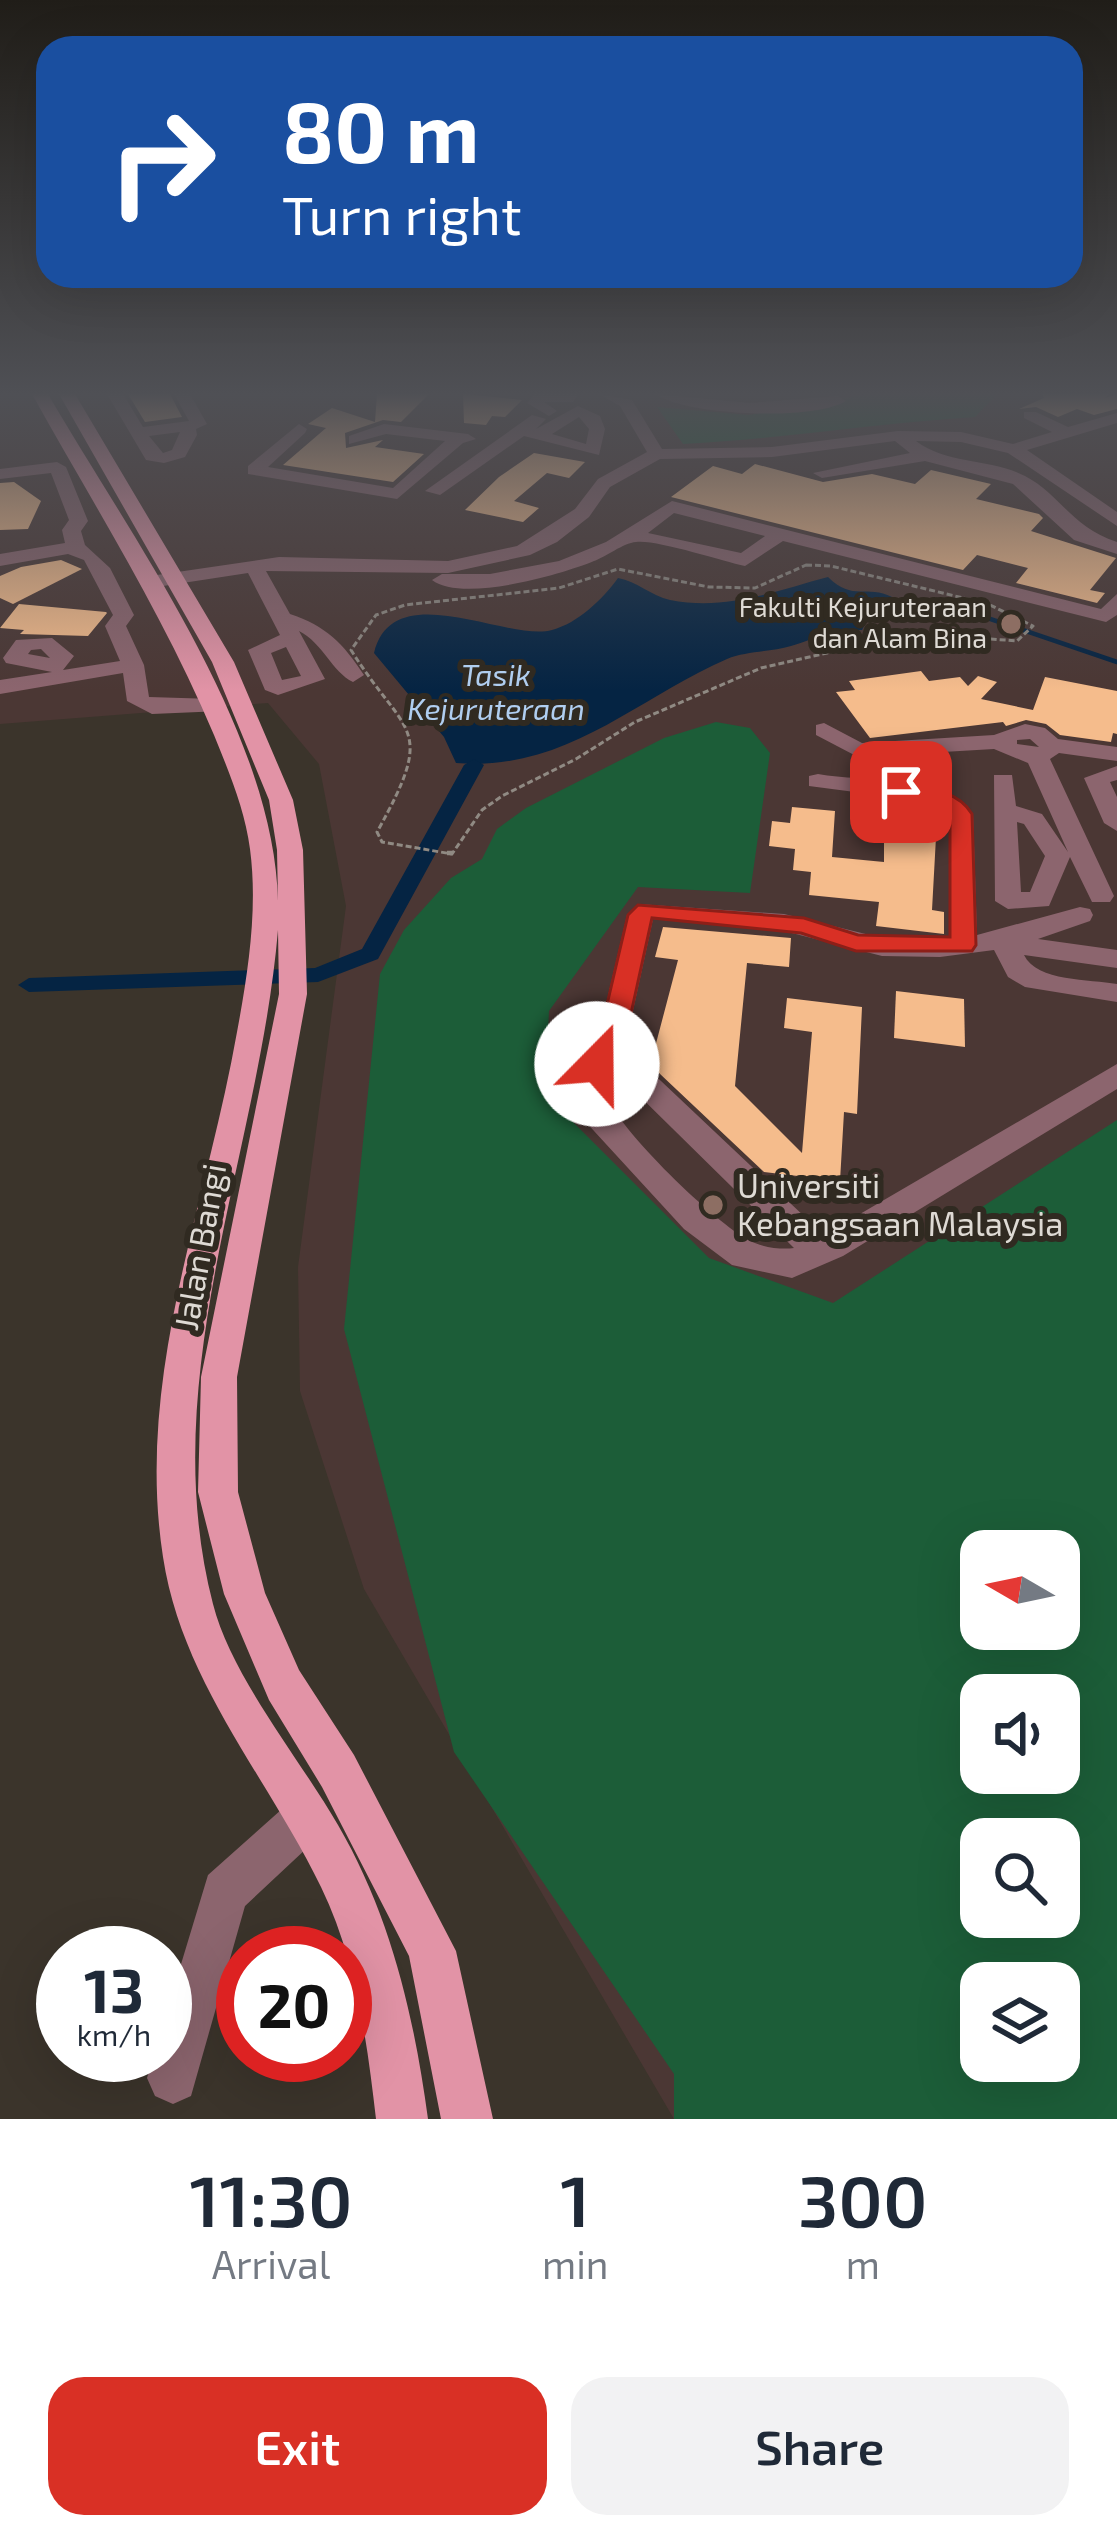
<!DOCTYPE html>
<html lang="en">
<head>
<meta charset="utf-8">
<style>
  :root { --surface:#fff; --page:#f2f2f3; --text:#1f2937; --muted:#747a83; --accent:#d93025 }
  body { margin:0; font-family:"Exo 2",sans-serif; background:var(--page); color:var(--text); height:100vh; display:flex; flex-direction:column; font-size:45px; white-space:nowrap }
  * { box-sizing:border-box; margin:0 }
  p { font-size:39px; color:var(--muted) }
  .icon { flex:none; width:66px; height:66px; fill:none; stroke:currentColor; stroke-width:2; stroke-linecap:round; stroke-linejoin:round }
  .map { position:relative; height:2119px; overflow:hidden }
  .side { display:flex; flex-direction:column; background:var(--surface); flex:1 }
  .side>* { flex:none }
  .guide { position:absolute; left:36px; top:36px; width:1047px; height:252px; border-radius:36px; box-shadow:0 12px 48px #0002; background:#1a4fa0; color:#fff; overflow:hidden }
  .needle { width:78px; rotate:279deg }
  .controls { position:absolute; left:960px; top:1530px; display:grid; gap:24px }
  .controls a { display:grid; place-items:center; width:120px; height:120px; border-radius:24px; background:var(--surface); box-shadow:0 12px 48px #0002; font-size:60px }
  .speed { position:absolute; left:36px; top:1926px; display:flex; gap:24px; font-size:60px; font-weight:700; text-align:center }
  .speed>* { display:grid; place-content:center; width:156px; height:156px; border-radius:50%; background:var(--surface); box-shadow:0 12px 48px #0002; line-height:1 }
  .speed small { font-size:30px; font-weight:400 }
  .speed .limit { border:18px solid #d22; background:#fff; color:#111 }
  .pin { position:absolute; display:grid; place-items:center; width:102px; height:102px; color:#fff; margin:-51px; border-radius:24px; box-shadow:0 6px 18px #0006 }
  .me { position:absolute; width:132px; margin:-66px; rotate:22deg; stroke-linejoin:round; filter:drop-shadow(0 0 9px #0008) }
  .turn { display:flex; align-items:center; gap:42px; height:252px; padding:0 48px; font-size:54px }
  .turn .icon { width:156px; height:156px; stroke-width:2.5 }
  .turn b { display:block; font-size:84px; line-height:102px }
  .eta { display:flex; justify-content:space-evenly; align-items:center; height:204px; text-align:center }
  .eta b { font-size:72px; font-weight:600; line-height:84px }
  .primary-button { display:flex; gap:24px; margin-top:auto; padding:24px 48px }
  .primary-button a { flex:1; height:138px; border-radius:36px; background:var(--accent); color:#fff; font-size:48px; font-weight:600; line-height:138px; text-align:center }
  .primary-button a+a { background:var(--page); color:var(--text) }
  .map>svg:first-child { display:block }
  .education { fill:#4b3734; fill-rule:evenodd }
  .green { fill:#1c5d38; fill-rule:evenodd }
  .water { fill:#052443 }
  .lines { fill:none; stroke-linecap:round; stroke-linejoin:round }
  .stream { stroke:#052443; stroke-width:4.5 }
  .canal { fill:#052443; fill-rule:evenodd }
  .building { fill:#f5bc8c }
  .path-far1 { stroke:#908a83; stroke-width:3; stroke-dasharray:6 3; stroke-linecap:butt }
  .path { stroke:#908a83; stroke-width:4.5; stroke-dasharray:9 6; stroke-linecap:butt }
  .minor { fill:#8c656e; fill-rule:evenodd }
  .major { fill:#e293a6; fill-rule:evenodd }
  .route { fill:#d93025; stroke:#8d1f18; stroke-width:3 }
  .education-dot { fill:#8d6e63; stroke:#302a21; stroke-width:4.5 }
  .labels { text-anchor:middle; stroke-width:12; stroke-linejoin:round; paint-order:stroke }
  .far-poi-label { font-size:27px; fill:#dedad4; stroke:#302a21; text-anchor:end }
  .far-water-label { font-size:30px; font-style:italic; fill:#b0cef0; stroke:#302a21 }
  .poi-label { font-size:33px; fill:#dedad4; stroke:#302a21; text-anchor:start }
  .street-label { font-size:33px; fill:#dedad4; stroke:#302a21 }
</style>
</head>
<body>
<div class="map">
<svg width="1117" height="2119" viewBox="0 0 1117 2119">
  <rect width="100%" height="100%" fill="#3b342b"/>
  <path class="education" d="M0,394H1117V2119H674L364,1589L300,1391L298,1267L346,906L319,764L268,703L0,724ZM981,1551H1059V1629H981ZM981,1695H1059V1773H981ZM981,1839H1059V1917H981ZM981,1983H1059V2061H981Z"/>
  <g class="green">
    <path d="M867,394H997L975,417C877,423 781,439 683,444L657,407L749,415Z"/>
    <path d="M716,722L750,728L770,753L750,893L638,887L549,1011L545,1094L709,1258L833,1303L1117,1120V2119H674V2074L454,1752L344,1329L380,974L404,930L451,878L482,859L497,829L526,808L664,738ZM981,1551H1059V1629H981ZM981,1695H1059V1773H981ZM981,1839H1059V1917H981ZM981,1983H1059V2061H981Z"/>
  </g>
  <path class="water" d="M828,577C853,602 867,584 892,597L893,605L933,600L955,607L891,613L863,609L868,618L862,630C830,629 820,637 791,646C771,652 746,651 727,659C635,699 566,772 456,763L444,737L374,653C393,575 506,642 552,630C578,623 603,599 618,578C637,581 651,596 670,600C727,611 775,591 828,577Z"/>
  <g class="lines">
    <path class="stream" d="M955,607L1117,662"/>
    <path class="canal" d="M474,759L484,765L378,959L318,982L29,992L18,985L29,978L315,968L362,949L464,765Z"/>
  </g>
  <g class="building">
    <path d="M128,394H170L182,417L145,422Z"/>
    <path d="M377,394H429L401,422L383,420L345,433L346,448L383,440L375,447L424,454L393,482L283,465L326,428L308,424L332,408L375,422Z"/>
    <path d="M463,394H466L522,400L505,417L492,416L486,425L464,423Z"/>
    <path d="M1042,394H1110L1105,398L1117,394V409L1094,415L1077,409L1058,417L1036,407L1019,409L1044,398Z"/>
    <path d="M534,453L585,462L569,478L547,473L514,501L539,508L523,522L465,510L499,477Z"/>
    <path d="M755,464L823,482L872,474L915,484L931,470L991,484L976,499L1039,514L1043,518L1031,531L1116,558L1090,590L1105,593L1097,603L1016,583L1028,568L977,555L963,570L671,497L713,466L742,474Z"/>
    <path d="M14,482L41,501L28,529L0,530V483Z"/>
    <path d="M61,560L82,569L13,604L0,598V576L21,567Z"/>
    <path d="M19,604L106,612L107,613L88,636L20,634L24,630L0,628Z"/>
    <path d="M921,671L929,681L960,677L968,686L978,676L997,682L981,699L1033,710L1045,677L1117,691V734L1113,733L1111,742L1060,735L1046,724L1026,720L1006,726L1003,722L870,738L836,692L855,690L849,681Z"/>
    <path d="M792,807L835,811L832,857L884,862V815L922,819L923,836L936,837L932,910L944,912V934L876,926L879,902L809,895L811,872L793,870L795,849L769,846L772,821L790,823Z"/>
    <path d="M663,927L791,938L789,967L747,963L735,1086L802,1153L812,1032L784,1028L787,998L862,1007L857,1114L844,1112L840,1181L764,1172L642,1057L654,1051L678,960L655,957Z"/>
    <path d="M896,991L964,999L965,1047L894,1038Z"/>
  </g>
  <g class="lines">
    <path class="path-far1" d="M806,565L831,566L988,604L1033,626L1017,641L915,633L761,668L635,722L576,759L502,796L482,810L452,854L382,842L377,832C438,723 406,738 351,650L376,615L405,605L559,588L618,569L709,587L755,588Z"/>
    <path class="path" d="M447,853H453"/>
    <g class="minor">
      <path d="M107,394H123L143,427L189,421L174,394H190L207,424L196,429L197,435L185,457L164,463L146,460ZM180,432L172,450L163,453L149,436Z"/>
      <path d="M579,394L573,402H544L557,411L549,416L527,403L535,394Z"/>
      <path d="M599,394L632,400L662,449L772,447L898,431L961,432L1013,444L1052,432L1024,418V412H1036L1068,427L1117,413V423L1027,450L1117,512V526L1008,453L961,442L916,441C948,465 990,458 1025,476C1061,495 1070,526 1117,542V554L1074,540L1013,484L925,461L822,478L813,473L910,453L895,441L772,457L660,459L610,487L589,517L557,542L530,555L448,573L266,571L290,614C326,626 343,643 364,675L353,682C332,672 323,643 299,631L325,679L278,695L265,690L248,650L280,635L248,573L150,588L140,582L150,576L279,557L448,561L517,546L575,509L598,479L647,452L620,406ZM286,647L301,676L282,680L271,653Z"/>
      <path d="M655,394L750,403L838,396L846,401C814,421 688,416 655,394Z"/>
      <path d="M578,406L600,416L605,429L599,455L524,436L440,495L425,491L532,415L546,419L536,429ZM579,417L589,429L586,444L552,434Z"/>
      <path d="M299,424L307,429L305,433L268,467L393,488L445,441L386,434L349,444V436L384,424L468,434L476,439L463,443L397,499L248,474V466Z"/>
      <path d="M57,462L66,467L88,521L81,531L85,545L110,568L134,615L126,626L144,665L149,697L214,699L222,701V711L152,714L127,701L123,673L0,694V680L52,672L6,663L3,658L16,640L52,638L74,656L63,670L120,661L105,626L113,615L84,560L68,554L0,566V554L65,543L62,530L69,520L51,473L0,479V469ZM41,649L50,658L28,654L31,650Z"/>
      <path d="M672,501L1101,609L1117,594V615L1106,622L783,541L745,566C722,561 655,539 636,542C623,543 606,557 594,561C560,575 462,603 432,580L442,574H490L559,561L606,542ZM674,513L765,536L741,553L648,533Z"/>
      <path d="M824,723L862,743L994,735L1025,724L1045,728L1058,739L1117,747V761L1059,753L1050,759L1114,896L1110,902H1092L1070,857L1049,906L1008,909L995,901L994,775H1012L1016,806L1042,814L1068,852L1028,763L994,749L858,757L816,735V725ZM1030,739L1039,747L1017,744V740ZM1017,822L1024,824L1045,856L1030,892H1021Z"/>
      <path d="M1117,766V780L1110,782L1117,797V831L1104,823L1084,778Z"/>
      <path d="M818,774C866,783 940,772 973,814L977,935L1080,907L1090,909L1093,915L1090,921L1038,939L1117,950V968L1024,955C1037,982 1090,979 1117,984V1002L1025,987L1008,977L994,950L940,957L882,956L784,931L653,919L625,1047L824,1235L1117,1064V1089L843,1256L792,1278L732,1265L684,1229L583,1119L567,1081L596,1047L627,915L638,904L784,914L882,938H949V816L916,800L809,786V776ZM611,1068L794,1248C781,1250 761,1247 748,1240C706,1215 616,1127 598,1083Z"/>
      <path d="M307,1794L323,1801L330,1817L323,1833L245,1906L191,2096L173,2104L155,2096L147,2078L154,2055H165V2017L208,1875L291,1801Z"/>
    </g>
    <path class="major" d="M32,394H48C132,539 274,731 278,901L277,850L269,800L212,662L59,394H75L234,662L293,800L303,850L307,994L237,1377L238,1492L265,1593L299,1670L354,1755L456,1951L493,2119H441L409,1956L322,1787L269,1700L224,1594L198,1492L201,1377L279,994L278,930C259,1155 154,1376 213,1604C231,1676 300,1759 338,1825C391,1916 414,2016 428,2119H376C367,2041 356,1959 321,1887C267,1776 182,1682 163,1557C135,1376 206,1208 237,1032C248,973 258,909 250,849C245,810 229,772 214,735C164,616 95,507 32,394Z"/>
  </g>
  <linearGradient id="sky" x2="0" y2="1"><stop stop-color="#201d18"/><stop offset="0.57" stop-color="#4f5055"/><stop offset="1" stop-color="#4f5055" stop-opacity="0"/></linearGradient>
  <rect width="1117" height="691" fill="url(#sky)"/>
  <path class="route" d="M901,786C928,789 957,789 972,814L976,945L972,951H856L801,933L652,918L623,1050L607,1071H587L583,1064L597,1047L628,915L638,905L804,918L858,935L950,937V814L930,802L893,797V788Z"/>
  <g class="education-dot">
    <circle cx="1011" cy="624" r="12"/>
    <circle cx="713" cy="1205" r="12"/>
  </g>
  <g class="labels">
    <g class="far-poi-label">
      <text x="987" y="617">Fakulti Kejuruteraan<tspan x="987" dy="31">dan Alam Bina</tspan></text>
    </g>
    <g class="far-water-label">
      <text x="496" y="686">Tasik<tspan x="496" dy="34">Kejuruteraan</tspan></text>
    </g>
    <g class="poi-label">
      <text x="737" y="1198">Universiti<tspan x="737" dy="38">Kebangsaan Malaysia</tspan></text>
    </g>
    <g class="street-label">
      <text transform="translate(200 1247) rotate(-80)" y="12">Jalan Bangi</text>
    </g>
  </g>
</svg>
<div class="controls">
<a><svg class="needle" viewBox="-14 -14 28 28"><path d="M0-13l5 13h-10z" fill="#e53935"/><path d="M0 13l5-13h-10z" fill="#747a83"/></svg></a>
<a><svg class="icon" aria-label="sound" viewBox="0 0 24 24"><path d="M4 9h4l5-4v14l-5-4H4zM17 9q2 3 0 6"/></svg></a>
<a><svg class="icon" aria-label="search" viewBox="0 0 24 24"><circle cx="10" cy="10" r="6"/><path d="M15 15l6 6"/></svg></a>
<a><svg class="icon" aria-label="layers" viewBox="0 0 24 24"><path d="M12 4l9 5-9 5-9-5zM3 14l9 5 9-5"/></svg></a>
</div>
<div class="speed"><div>13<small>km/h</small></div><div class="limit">20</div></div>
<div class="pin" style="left:901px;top:792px;background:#d93025"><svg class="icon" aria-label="arrive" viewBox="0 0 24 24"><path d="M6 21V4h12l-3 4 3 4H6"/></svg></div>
<svg class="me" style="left:597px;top:1064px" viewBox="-20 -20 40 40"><circle r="19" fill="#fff"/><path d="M0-13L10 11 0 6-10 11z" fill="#d93025"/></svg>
<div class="guide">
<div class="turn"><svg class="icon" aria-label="right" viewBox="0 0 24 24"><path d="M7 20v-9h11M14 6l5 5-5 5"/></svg><div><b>80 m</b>Turn right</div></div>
</div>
</div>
<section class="side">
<div class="eta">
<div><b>11:30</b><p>Arrival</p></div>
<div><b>1</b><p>min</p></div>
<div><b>300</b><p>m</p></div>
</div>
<div class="primary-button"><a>Exit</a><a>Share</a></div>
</section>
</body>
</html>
